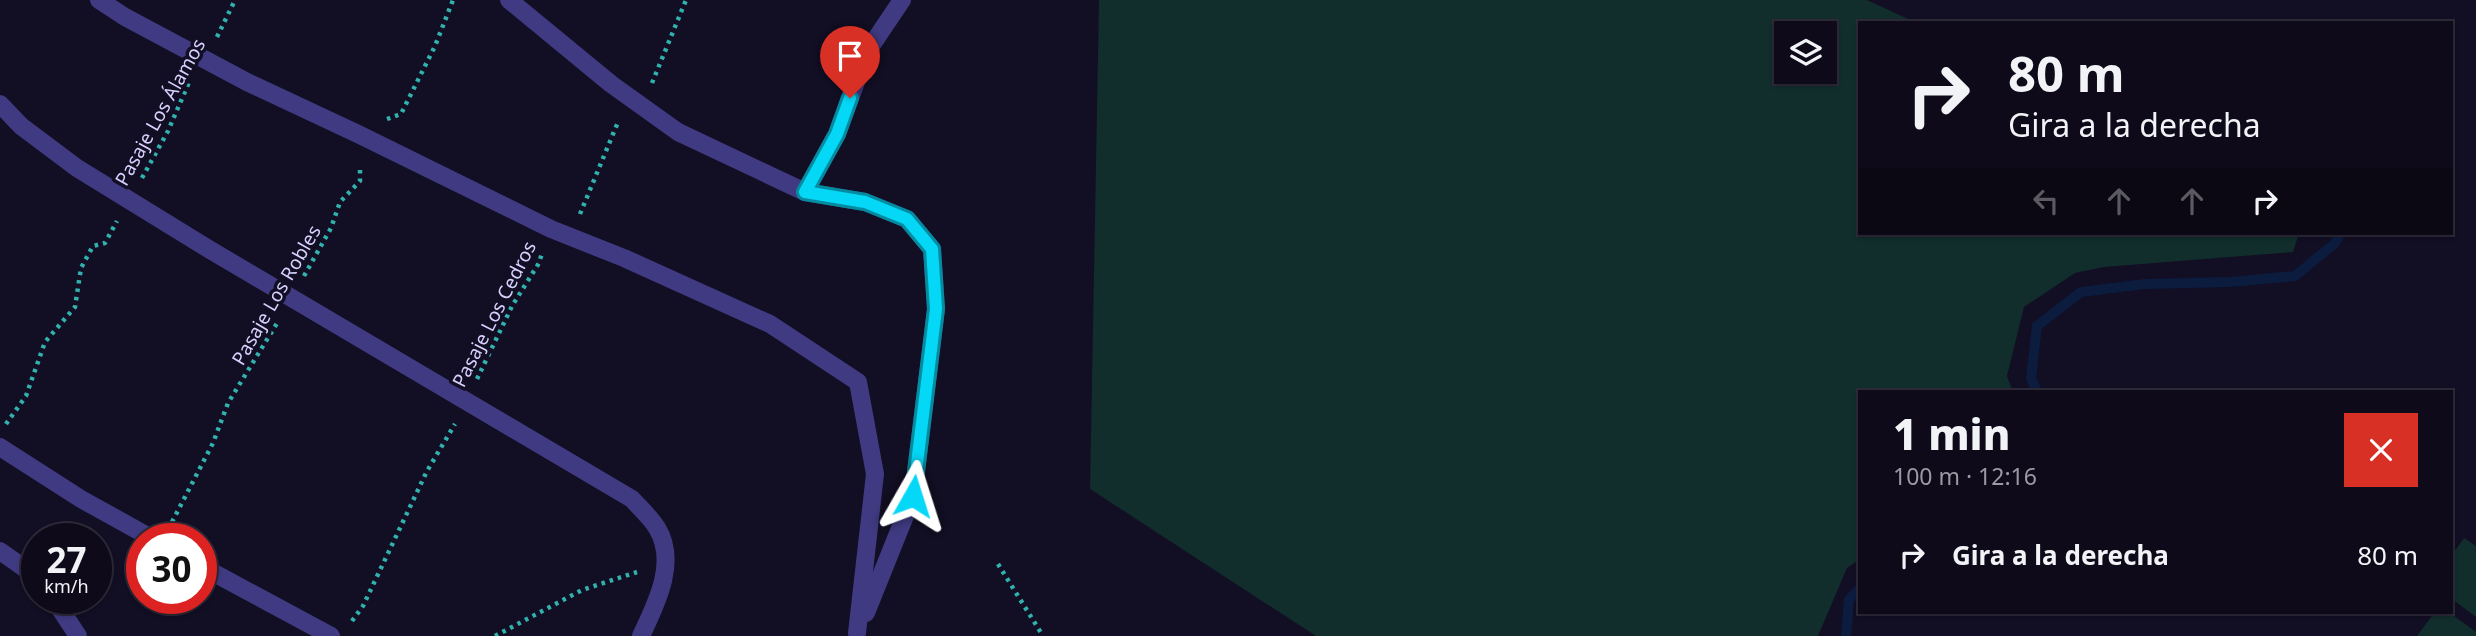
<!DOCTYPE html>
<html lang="es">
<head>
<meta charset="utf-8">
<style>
  :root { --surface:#0e0a1a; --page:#171323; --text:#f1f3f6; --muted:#9b9aa2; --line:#2e2b39 }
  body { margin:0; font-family:"Noto Sans",sans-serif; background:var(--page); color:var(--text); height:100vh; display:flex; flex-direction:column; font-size:26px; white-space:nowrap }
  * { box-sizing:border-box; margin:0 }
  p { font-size:23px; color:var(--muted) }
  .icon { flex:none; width:38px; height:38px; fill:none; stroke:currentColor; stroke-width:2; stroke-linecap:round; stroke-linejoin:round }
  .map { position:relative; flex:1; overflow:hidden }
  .sheet { position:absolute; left:1858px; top:390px; width:595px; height:224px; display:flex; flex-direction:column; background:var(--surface); border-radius:0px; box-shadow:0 2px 5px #0004,0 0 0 2px var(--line) }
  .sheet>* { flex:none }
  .top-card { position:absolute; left:1858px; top:21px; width:595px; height:214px; border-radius:0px; box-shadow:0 2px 5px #0004,0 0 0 2px var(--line); background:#0e0a1a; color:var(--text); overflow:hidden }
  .controls { position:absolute; left:1774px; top:21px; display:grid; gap:14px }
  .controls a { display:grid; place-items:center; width:63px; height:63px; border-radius:0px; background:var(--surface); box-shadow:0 2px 5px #0004,0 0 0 2px var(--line); font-size:35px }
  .speed { position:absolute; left:21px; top:523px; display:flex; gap:14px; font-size:35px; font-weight:700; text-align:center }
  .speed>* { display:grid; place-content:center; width:91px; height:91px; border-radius:50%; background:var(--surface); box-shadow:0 2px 5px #0004,0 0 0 2px var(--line); line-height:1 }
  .speed small { font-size:18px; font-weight:400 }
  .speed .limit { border:10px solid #d22; background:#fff; color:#111 }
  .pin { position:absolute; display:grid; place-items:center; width:60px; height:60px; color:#fff; margin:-72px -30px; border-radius:50% 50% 50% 0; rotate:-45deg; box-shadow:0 0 7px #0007 }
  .pin .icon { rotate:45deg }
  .me { position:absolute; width:77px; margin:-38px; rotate:6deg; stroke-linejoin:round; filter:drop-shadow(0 0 5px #0008) }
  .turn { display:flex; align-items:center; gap:24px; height:147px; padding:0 35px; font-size:32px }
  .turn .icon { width:91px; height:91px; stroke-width:2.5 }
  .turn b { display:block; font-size:49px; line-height:60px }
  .lanes { display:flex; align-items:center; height:66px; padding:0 35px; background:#0003; justify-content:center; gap:35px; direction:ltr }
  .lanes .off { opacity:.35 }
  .round { display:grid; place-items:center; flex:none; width:74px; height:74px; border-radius:0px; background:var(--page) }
  .overview { display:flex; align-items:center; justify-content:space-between; height:119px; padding:0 35px }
  h1 { font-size:42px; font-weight:800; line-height:52px }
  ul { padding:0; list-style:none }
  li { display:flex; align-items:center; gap:21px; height:91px; padding:0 35px }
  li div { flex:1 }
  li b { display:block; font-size:26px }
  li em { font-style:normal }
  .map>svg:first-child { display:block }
  .green { fill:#112d2c; fill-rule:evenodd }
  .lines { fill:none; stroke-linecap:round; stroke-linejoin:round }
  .stream { stroke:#0b1c3f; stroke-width:10 }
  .path { stroke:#31b2ae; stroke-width:4.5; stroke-dasharray:3.5 5; stroke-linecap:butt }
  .minor { stroke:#3f3a81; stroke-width:18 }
  .route-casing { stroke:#038ca0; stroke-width:18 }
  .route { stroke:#05d7f6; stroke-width:12 }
  .labels { text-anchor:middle; stroke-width:7; stroke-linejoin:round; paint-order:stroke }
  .street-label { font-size:19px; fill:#d7d1fe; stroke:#120e23 }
</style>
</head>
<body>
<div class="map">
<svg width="2476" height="636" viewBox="0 0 2476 636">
  <rect width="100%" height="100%" fill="#120e23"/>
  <g class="green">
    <path d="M1099,0H1867L1917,23H1860V233H2299L2293,252L2104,267L2075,273L2024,307L2007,376L2013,392H1860V559L1847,568L1818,636H1316L1090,489ZM1787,33H1825V72H1787Z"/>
    <path d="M2464,538L2476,546V617L2452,599V555Z"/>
    <path d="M2434,613H2450L2476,632V636H2417Z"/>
  </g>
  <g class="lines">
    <g class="stream">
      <path d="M2037,392L2031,378L2037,326L2081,292L2145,284L2230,282L2295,276L2334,244L2341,233"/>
      <path d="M1846,636L1849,600L1860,588"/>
    </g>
    <g class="path">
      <path d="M217,37L235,0"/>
      <path d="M652,83L686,0"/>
      <path d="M387,119L401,114L435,46L453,0"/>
      <path d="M142,178L168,131L190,80"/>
      <path d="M580,214L618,122"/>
      <path d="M304,276L331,228L340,202L360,181V165"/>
      <path d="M477,379L512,306L539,263L542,253"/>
      <path d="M6,424L26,396L45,342L75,307L81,268L93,246L105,243L117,221"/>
      <path d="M172,522L213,443L228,403L279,320"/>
      <path d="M998,564L1043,636"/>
      <path d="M352,621L363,606L427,471L455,424"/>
      <path d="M495,636L582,590L637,572"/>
    </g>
    <g class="minor">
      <path d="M99,0L125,17L247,82L358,134L551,229L624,258L770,324L858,382L875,474L857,633"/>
      <path d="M509,0L611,84L678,132L805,192L865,202L907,219L932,249L936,309L913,496L866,613"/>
      <path d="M0,104L21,126L77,168L207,248L632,499C640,508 651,518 657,528C678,562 656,604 641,636"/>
      <path d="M805,192L837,134L867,52L902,0"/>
      <path d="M0,447L81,499L153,539"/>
      <path d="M0,551L37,577"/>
      <path d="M201,566L331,636"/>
      <path d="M53,598L78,636"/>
    </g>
  </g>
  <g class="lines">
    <defs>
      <path id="route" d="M850,98L837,134L805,192L865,202L907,219L932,249L936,309L913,496"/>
    </defs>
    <use href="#route" class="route-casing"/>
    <use href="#route" class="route"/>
  </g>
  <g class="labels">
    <g class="street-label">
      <text transform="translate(160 112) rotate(-61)" y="7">Pasaje Los Álamos</text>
      <text transform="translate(276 295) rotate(-60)" y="7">Pasaje Los Robles</text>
      <text transform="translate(494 314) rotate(-63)" y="7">Pasaje Los Cedros</text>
    </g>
  </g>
</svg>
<div class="controls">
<a><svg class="icon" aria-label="layers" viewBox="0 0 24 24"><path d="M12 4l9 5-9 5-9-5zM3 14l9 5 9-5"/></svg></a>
</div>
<div class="speed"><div>27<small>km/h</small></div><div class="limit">30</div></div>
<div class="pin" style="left:850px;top:98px;background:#d93025"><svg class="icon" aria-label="arrive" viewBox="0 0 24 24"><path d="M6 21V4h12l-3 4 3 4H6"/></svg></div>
<svg class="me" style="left:913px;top:496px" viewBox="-20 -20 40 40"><path d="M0-17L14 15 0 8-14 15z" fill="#05d7f6" stroke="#fff" stroke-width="4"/></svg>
<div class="top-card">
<div class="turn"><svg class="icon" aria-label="right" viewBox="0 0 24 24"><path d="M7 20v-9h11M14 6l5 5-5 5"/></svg><div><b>80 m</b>Gira a la derecha</div></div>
<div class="lanes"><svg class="icon off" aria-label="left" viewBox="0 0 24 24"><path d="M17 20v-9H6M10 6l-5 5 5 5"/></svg><svg class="icon off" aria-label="ahead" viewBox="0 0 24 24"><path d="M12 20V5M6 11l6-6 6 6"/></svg><svg class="icon off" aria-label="ahead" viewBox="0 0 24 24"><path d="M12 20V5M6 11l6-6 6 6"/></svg><svg class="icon" aria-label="right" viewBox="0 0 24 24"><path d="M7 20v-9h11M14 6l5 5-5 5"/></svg></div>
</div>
<section class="sheet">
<div class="overview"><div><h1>1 min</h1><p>100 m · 12:16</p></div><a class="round" style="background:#d93025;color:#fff"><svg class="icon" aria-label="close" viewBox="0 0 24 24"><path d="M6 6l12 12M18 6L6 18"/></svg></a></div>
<ul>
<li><svg class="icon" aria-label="right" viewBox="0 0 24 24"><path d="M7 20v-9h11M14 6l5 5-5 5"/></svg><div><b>Gira a la derecha</b></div><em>80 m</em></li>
</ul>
</section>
</div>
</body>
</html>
